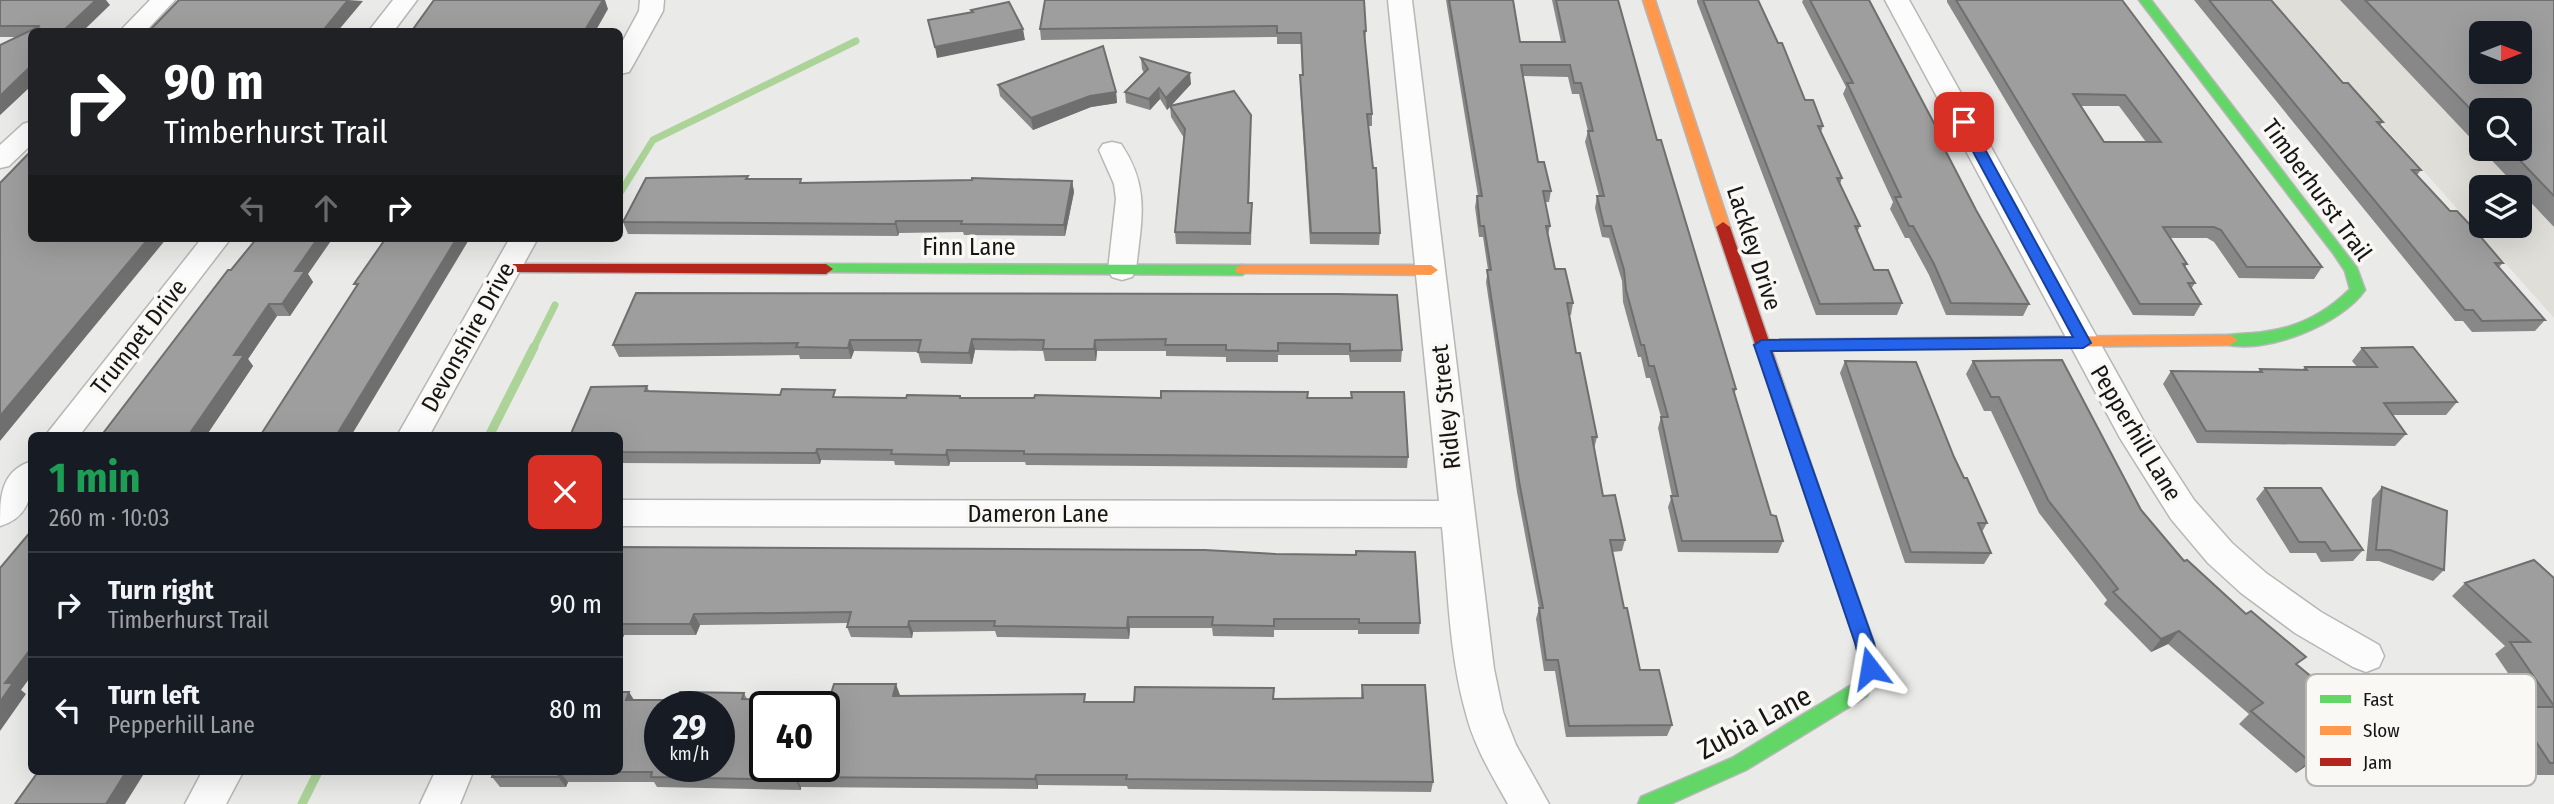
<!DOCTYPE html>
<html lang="en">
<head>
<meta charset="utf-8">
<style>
  :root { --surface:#171b24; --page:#20242c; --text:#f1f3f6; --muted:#9ea1a6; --line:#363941 }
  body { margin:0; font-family:"Fira Sans Condensed",sans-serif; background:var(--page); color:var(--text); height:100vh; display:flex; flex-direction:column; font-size:26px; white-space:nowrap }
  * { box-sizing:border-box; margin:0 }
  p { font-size:23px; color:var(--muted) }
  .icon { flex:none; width:38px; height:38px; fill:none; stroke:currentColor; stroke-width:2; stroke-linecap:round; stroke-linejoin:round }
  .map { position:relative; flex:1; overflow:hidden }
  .sheet { position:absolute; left:28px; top:432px; width:595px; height:343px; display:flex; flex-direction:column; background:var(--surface); border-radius:10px; box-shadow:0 7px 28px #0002 }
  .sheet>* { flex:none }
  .banner { position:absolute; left:28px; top:28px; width:595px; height:214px; border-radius:10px; box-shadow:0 7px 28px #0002; background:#202124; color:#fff; overflow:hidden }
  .needle { width:46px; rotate:90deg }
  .controls { position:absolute; left:2469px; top:21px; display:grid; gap:14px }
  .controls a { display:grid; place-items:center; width:63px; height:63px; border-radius:10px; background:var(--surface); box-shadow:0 7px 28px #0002; font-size:35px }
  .speed { position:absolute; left:644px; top:691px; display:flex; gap:14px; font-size:35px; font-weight:700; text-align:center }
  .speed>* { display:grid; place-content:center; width:91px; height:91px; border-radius:50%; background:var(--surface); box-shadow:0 7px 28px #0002; line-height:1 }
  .speed small { font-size:18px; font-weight:400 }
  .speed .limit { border:4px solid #111; border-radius:10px; background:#fff; color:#111 }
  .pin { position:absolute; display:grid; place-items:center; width:60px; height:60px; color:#fff; margin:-30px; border-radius:14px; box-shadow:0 4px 10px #0006 }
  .me { position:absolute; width:77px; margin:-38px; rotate:346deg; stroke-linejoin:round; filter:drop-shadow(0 0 5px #0008) }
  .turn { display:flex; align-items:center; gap:24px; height:147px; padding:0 21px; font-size:32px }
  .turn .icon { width:91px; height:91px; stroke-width:2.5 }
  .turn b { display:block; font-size:49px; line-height:60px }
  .lanes { display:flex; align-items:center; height:66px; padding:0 21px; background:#0003; justify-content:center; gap:35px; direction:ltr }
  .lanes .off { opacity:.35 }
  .round { display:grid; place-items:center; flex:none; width:74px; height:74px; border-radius:10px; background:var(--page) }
  .headline { display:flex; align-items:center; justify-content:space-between; height:119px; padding:0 21px }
  h1 { font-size:42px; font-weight:700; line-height:52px; color:#1e9e55 }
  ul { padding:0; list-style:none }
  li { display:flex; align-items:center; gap:21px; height:105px; padding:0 21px; border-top:2px solid var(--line) }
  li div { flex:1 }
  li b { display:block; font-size:26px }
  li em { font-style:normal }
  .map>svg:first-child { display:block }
  .built { fill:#dfded8; fill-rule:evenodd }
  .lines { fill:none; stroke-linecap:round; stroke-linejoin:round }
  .stream-far1 { stroke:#acd498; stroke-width:7 }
  .stream { stroke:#acd498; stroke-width:9 }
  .street-casing { stroke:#b7b7b6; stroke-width:3 }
  .fast-casing { stroke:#b7b7b6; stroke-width:3 }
  .slow-casing { stroke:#b7b7b6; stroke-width:3 }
  .jam-casing { stroke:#b7b7b6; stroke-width:3 }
  .street { fill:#fcfcfc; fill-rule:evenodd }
  .fast { fill:#63d668; fill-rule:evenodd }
  .slow { fill:#ff974d; fill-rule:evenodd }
  .jam { fill:#b3261e; fill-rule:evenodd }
  .wall { fill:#888; fill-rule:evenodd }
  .shaded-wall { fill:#6f6f6f }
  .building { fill:#9e9e9e; stroke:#6f6f6f; stroke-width:2; fill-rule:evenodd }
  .route { fill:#2563eb; stroke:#184099; stroke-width:2 }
  .labels { text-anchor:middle; stroke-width:7; stroke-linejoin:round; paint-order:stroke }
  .street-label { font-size:24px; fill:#151514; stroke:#f9f8f5 }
  .near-street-label { font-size:28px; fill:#151514; stroke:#f9f8f5 }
  .key { fill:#f9f8f5; stroke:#b5b4b2; stroke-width:2 }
  .key-label { font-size:19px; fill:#151514 }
</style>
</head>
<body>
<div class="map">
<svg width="2554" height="804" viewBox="0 0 2554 804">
  <rect width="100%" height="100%" fill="#eaeae9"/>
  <path class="built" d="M2272,0H2554V318ZM2482,33H2520V72H2482ZM2482,110H2520V149H2482ZM2482,187H2520V226H2482Z"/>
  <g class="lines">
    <g class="stream-far1">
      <path d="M620,193L653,140L856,41"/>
      <path d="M533,349L555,305"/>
    </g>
    <g class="stream">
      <path d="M489,436L534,347"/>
      <path d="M302,804L318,772"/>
    </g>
    <defs>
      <g id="street">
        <path d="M150,0H175L145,32H119Z"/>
        <path d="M393,0H417L393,32H368Z"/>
        <path d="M640,0H664L663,11L632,67L629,72L620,74V46L639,11Z"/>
        <path d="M1388,0H1412L1494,669L1503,712L1516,745L1549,804H1508C1491,774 1473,744 1465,710C1449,652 1448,588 1442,527L620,526V500L1439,501Z"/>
        <path d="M1885,0H1909L2148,429L2194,500L2232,543L2266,573L2321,612L2379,645L2384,656L2379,667L2366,672L2353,667L2295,633L2241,593L2208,563L2171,519L2120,438Z"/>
        <path d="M32,121V144L9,166L0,168V145L23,124Z"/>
        <path d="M1112,142L1121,144C1151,188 1141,221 1136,270L1132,277L1122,280L1112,277L1108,270L1116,199L1114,184L1099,150L1103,144Z"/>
        <path d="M202,238H231L79,436H45Z"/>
        <path d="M510,238H538L429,436H397Z"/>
        <path d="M32,461C32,490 33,516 0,526C0,498 0,471 32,461Z"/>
        <path d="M202,772H243L226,804H185Z"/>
        <path d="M435,772H473L460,804H420Z"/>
      </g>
      <g id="fast">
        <path d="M2139,0H2151L2357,268L2365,290C2342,324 2265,355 2225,344L2222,340L2225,336C2237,333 2250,334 2263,332C2297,328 2326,313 2350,289L2345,271L2333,253Z"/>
        <path d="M826,264L1242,265L1249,270L1242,275L821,272L819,269L821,266Z"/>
        <path d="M1810,479L1816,480L1818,485L1874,643L1879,668L1867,696L1746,770L1670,804H1638L1641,797L1732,758L1853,684L1861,668L1856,643L1802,485L1804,480Z"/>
      </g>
      <g id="slow">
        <path d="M1643,0H1655L1730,227L1728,230H1718L1716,227Z"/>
        <path d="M1242,265H1431L1438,270L1431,275L1237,273L1235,270L1237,267Z"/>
        <path d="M2230,335L2238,340L2230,345L1762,350L1754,345L1762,340Z"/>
      </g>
      <g id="jam">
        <path d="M1723,222L1730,227L1818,485L1816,490H1804L1802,485L1716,227Z"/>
        <path d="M507,264H826L833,269L826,274L502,272L500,269L502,266Z"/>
      </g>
    </defs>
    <use href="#street" class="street-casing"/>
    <use href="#fast" class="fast-casing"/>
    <use href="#slow" class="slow-casing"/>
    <use href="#jam" class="jam-casing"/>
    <use href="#street" class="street"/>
    <use href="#fast" class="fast"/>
    <use href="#slow" class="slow"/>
    <use href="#jam" class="jam"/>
  </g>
  <g class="wall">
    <path d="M0,0L110,5L32,32V85L0,115V45L17,37H0Z"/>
    <path d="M1045,0L1366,31L1365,42L1372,114V126H1368L1380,233L1379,245L1310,244L1300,86V75H1302L1301,44H1277V37L1041,40L1040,29Z"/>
    <path d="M1446,0H1513L1520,42H1561L1552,0H1618L1657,140L1736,389L1734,395L1771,515L1783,541L1778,553L1678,552L1668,507L1672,496L1658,428L1661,417L1650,378H1646L1641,357H1638L1623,302L1622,281L1609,238L1602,237L1595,208L1597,196H1599L1585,142L1588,131L1579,94H1572L1568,77L1523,76L1538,162L1551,191L1549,202H1545L1550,226L1548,235L1555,269L1573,303L1571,315H1569L1576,353L1597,437L1594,449L1603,496L1625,540L1622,551L1612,552L1624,608L1640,670L1672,725L1667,736L1566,737L1555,671H1544L1536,619L1539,608L1517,492L1486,282L1488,270L1483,237H1479L1475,207L1477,196H1478Z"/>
    <path d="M1697,0H1758L1805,100L1823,126L1821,132L1842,178L1840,184L1860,226L1857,232L1874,270L1902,303L1897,315H1816L1697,2Z"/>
    <path d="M1803,0H1869L1945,144L1944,147L1976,210L2029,304L2023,316L1946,315L1929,275L1909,238H1905L1890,209L1893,202L1843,94L1846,87L1802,2Z"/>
    <path d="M1947,0H2122L2322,267L2314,279L2239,278L2214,242L2207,238H2170L2187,264L2185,267L2195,283L2191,289L2201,304L2194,316L2133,315L1947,2ZM2080,106H2119L2146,142H2104Z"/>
    <path d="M2194,0H2271L2343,83L2383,122L2380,125L2421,170L2417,175L2450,211L2503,263L2499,267L2545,320L2535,331L2472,332L2463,321H2455Z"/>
    <path d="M2340,0H2554V227L2520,191V187H2517ZM2482,110L2520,149H2482Z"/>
    <path d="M1141,58L1191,84L1167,110L1160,99L1150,110L1126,103L1125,92L1144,73L1142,69Z"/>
    <path d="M998,85L1116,92L1117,103L1091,107L1033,130L1000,96Z"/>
    <path d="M1170,106L1251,115L1249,203H1252L1251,245L1176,244L1175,232L1184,138L1171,117Z"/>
    <path d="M749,179L802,183L1072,181L1074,192L1065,236L964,235L963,232L899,233L898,236L628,234L623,222Z"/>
    <path d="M231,270L308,274L313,282L290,316H277L248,359L253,366L206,436H101Z"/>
    <path d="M1337,294L1402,350L1401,362H1350L1349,355H1278V362H1226V357L1166,356V351H1097L1096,361H1045L1043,351L975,350L972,364L921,363L918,352L854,351L851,359H800L799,355L619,357L613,345Z"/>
    <path d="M2362,348L2457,402L2446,415H2393L2406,434L2395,446L2197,443L2163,384L2171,371L2258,372L2260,369L2302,370L2305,367H2357L2352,361Z"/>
    <path d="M1845,361L1954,457L1987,523L1982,532L1991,553L1984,564L1905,563L1840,373Z"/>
    <path d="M1973,361L2141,510L2184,561L2298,666L2359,729L2296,773L2239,724L2249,714L2168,644L2151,652L2104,604L2107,600L2039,513L1991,411H1984L1966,374Z"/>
    <path d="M647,386L649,391L838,397L1307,398L1408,457L1407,468L1026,465L1025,462H950L949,466L895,465L894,461L821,460L820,464L620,463V436Z"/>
    <path d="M2382,487L2444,570L2433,581L2379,561H2366L2372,499Z"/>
    <path d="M2265,488L2363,550L2353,561L2321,562L2316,553H2290L2256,499Z"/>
    <path d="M620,547L1420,623L1419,634H1358V630H1274V637L1213,636L1212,628H1130L1129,639L997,637L995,631L913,632L912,638L851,637L847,627L848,623L700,625L696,635H624L620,645Z"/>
    <path d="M2554,578V775H2534L2498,719L2513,707H2531L2495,654L2505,646L2452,596L2465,583Z"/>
    <path d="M1362,685L1433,782L1431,792L1128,789L1127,786L1038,785V789L801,787V790L657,787L654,782H568L566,787H500L492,777L634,700H677L744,693L747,699L829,700L900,695V696L1086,702L1361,698Z"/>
  </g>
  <g class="shaded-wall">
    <path d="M96,0H106L110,5L82,32H62Z"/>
    <path d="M348,0L363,1L337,32H322Z"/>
    <path d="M603,0H605L608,9L595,32H584Z"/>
    <path d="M1023,29L1025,40L937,58L935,47Z"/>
    <path d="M32,65V85L0,115V96Z"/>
    <path d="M1190,73L1191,84L1167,110L1166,98Z"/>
    <path d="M1159,88L1160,99L1150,110L1149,99Z"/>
    <path d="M1116,92L1117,103L1091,107L1033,130L1031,118L1090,96Z"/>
    <path d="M1072,181L1074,192L1065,236L1064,225Z"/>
    <path d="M896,221L899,233L898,236L895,224Z"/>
    <path d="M149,238H167L0,441V416Z"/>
    <path d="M318,238H333L308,274L313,282L290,316L282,304L295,271Z"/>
    <path d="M457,238H470L351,436H336Z"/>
    <path d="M269,304L277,316L248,359L253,366L206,436H188L234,355Z"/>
    <path d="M972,339L975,350L972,364L969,353Z"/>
    <path d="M850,340L854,351L851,359L848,348Z"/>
    <path d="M1095,340L1097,351L1096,361L1094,349Z"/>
    <path d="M817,449L821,460L820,464L816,453Z"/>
    <path d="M947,450L950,462L949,466L946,455Z"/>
    <path d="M694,614L700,625L696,635L690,624Z"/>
    <path d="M1128,617L1130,628L1129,639L1127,628Z"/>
    <path d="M909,621L913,632L912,638L908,627Z"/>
    <path d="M620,628L624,635L620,645Z"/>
    <path d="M2179,631L2168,644L2151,652L2161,639Z"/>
    <path d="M32,647V675L21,690L26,694L0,731V702L5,683Z"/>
    <path d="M896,684L900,695L897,707L893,696Z"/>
    <path d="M629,692L636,703L626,700Z"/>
    <path d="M2372,717L2359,729L2296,773L2309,761Z"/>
    <path d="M126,772H145L125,804H106Z"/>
    <path d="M560,772L568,782L566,787L558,777Z"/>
    <path d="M1036,775L1038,785V789L1035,779Z"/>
    <path d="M796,777L801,787V790L795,780Z"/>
  </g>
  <g class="building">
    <path d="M0,0H96L62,32H32V65L0,96V45L40,26H0Z"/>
    <path d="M179,0H348L322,32H148Z"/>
    <path d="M434,0H603L584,32H411Z"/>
    <path d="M1045,0H1364L1366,31H1364L1372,114H1367L1373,168H1376L1380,233H1311L1300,75H1303L1301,33H1277V26L1040,29Z"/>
    <path d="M1449,0H1513L1520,42H1565L1556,0H1618L1657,140H1661L1736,389H1733L1771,515L1776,516L1783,541H1682L1671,496H1678L1661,417H1668L1654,366H1649L1644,345H1641L1626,290L1624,270L1611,226H1604L1597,196H1604L1588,131H1593L1581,83H1574L1570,65H1521L1538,162H1544L1551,191H1543L1550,226H1546L1555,269H1565L1573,303H1567L1576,353H1580L1597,437H1592L1603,496L1615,495L1625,540H1610L1624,608H1627L1640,670H1659L1672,725L1569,726L1558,660H1546L1539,608H1543L1519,481L1487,270H1491L1484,226H1480L1477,196H1482Z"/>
    <path d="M1703,0H1758L1778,43H1782L1805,100H1813L1823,126H1818L1842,178H1837L1860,226H1855L1874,270H1888L1902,303L1820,304Z"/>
    <path d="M1810,0H1869L1945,144H1942L1976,210L2029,304L1951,303L1934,264L1913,226H1909L1895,197H1901L1847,83H1853Z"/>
    <path d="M1956,0H2122L2322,267H2247L2221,230L2214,227H2163L2187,264H2183L2195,283H2188L2201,304H2140ZM2073,94L2125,95L2161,142H2104Z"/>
    <path d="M2209,0H2271L2343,83H2348L2383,122H2377L2421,170H2412L2450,211H2457L2474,229L2503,263H2495L2545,320L2482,321L2473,310H2465Z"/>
    <path d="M2365,0H2554V196L2509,149H2520V110H2482V121ZM2482,33H2520V72H2482Z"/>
    <path d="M1009,2L1023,29L935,47L928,20L973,12L971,10Z"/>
    <path d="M1103,46L1116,92L1090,96L1031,118L998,85Z"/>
    <path d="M1141,58L1190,73L1166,98L1159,88L1149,99L1125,92L1148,69Z"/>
    <path d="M1234,91L1251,115L1248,203H1252L1250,233L1175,232L1185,129L1170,106Z"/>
    <path d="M32,150V238H149L0,416V183Z"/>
    <path d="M748,176L746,179H801L800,183L972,180V178L1072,181L1064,225L961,224L962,221H896L895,224L623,222L646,178Z"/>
    <path d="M257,238H318L295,271H305L282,304H269L234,355H244L188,436H101L228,270H231Z"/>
    <path d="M386,238H457L336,436H260L358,284H354Z"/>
    <path d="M636,293L1337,294L1397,295L1402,350L1350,351V344L1278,343V351L1226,350V345H1165L1166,339L1095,340L1094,349H1043L1044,340L972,339L969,353L918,352L921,340H850L848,348L796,347L798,343L613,345Z"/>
    <path d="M2413,347L2457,402L2384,403L2406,434L2206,431L2171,371L2262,372L2260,369L2307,370L2305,367H2377L2362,348Z"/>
    <path d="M2062,360L2141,510L2184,561L2187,560L2246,614L2251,611L2306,657L2296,664L2341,701L2348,697L2372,717L2309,761L2251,711L2263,703L2179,631L2161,639L2113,592L2118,589L2048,500L1999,397H1991L1973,361Z"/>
    <path d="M1845,361L1916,362L1954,457L1964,478H1967L1987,523H1978L1991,553L1911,552Z"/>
    <path d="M647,386L645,391L780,395L782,389L835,390L833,397L906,398L907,395L960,396V398H1034L1035,395L1161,398V391L1308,392L1307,398H1352L1351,392H1404L1408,457L1024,454V451L947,450L946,455L891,454L892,450L817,449L816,453L620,452V436H570L591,387Z"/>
    <path d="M2382,487L2447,511L2444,570L2390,550H2376Z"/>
    <path d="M2265,488H2321L2363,550L2331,551L2325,542H2299Z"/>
    <path d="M32,530V647L5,683H13L0,702V568Z"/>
    <path d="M620,547L1205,550L1276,554L1356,555V551L1415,552L1420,623H1359V619H1274V626L1212,625L1213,617H1128L1127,628L994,626L995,621H909L908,627H847L851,612L694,614L690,624H620Z"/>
    <path d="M2534,560L2554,578V706L2510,642H2530L2465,583Z"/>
    <path d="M834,684H896L893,696L1085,694L1084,702H1134L1135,687L1274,688L1273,699L1363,698L1362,685H1425L1433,782L1126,779L1127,775H1036L1035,779L796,777L795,780L651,777L652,772H560L558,777H492L494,772H620V692H629L626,700H677L680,692L744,693L742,699L829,700ZM660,707H719V766H660ZM765,707H824V766H765Z"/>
    <path d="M2513,707H2554V763H2550Z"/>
    <path d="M38,772H126L106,804H15Z"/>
  </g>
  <path class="route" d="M1964,118L1970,122L2091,343L2083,348L1771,351L1874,643L1879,668L1876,674L1870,676L1863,674L1855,643L1754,345L1762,340L2073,337L1957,122Z"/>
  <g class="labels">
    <g class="street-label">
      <text transform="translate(2317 190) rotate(54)" y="8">Timberhurst Trail</text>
      <text x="969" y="255">Finn Lane</text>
      <text transform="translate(1754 248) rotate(72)" y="8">Lackley Drive</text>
      <text transform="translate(139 337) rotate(-52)" y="8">Trumpet Drive</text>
      <text transform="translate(468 337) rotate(-61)" y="8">Devonshire Drive</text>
      <text transform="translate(1446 407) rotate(-96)" y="8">Ridley Street</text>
      <text transform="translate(2136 433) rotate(59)" y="8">Pepperhill Lane</text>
      <text x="1038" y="522">Dameron Lane</text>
    </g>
    <g class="near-street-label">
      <text transform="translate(1754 722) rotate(-28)" y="10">Zubia Lane</text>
    </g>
  </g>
  <rect x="2306" y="674" width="230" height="112" rx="10" class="key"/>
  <rect x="2320" y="695" width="31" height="8" fill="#63d668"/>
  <rect x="2320" y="726" width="31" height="9" fill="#ff974d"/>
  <rect x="2320" y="758" width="31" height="8" fill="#b3261e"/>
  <g class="key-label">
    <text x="2363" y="706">Fast</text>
    <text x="2363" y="737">Slow</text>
    <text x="2363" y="769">Jam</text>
  </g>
</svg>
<div class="controls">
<a><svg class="needle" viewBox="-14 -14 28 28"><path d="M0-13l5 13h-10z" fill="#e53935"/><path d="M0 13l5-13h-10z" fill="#9ea1a6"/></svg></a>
<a><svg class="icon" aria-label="search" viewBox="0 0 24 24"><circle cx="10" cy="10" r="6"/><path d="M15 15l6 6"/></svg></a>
<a><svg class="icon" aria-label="layers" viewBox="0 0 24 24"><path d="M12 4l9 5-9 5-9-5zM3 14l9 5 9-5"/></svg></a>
</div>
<div class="speed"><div>29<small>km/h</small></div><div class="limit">40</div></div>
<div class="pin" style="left:1964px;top:122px;background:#d93025"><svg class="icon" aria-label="arrive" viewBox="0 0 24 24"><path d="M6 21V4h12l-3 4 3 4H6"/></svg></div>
<svg class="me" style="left:1870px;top:668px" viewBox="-20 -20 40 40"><path d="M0-17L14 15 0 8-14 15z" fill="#2563eb" stroke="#fff" stroke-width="4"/></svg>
<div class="banner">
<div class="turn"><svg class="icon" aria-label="right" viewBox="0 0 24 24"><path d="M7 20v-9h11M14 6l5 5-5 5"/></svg><div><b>90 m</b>Timberhurst Trail</div></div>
<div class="lanes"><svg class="icon off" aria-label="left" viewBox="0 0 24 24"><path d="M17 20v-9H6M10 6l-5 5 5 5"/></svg><svg class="icon off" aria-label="ahead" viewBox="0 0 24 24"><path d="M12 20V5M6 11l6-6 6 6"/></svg><svg class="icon" aria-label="right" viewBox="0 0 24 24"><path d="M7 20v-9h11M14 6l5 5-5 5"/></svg></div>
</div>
<section class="sheet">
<div class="headline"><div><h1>1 min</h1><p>260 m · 10:03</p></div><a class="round" style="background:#d93025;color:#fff"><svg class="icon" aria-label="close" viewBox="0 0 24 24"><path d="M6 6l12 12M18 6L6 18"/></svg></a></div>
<ul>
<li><svg class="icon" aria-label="right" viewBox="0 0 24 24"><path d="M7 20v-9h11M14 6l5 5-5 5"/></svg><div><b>Turn right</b><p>Timberhurst Trail</p></div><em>90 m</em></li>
<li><svg class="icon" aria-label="left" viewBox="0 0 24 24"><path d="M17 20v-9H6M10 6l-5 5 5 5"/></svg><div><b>Turn left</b><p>Pepperhill Lane</p></div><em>80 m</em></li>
</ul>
</section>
</div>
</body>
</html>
